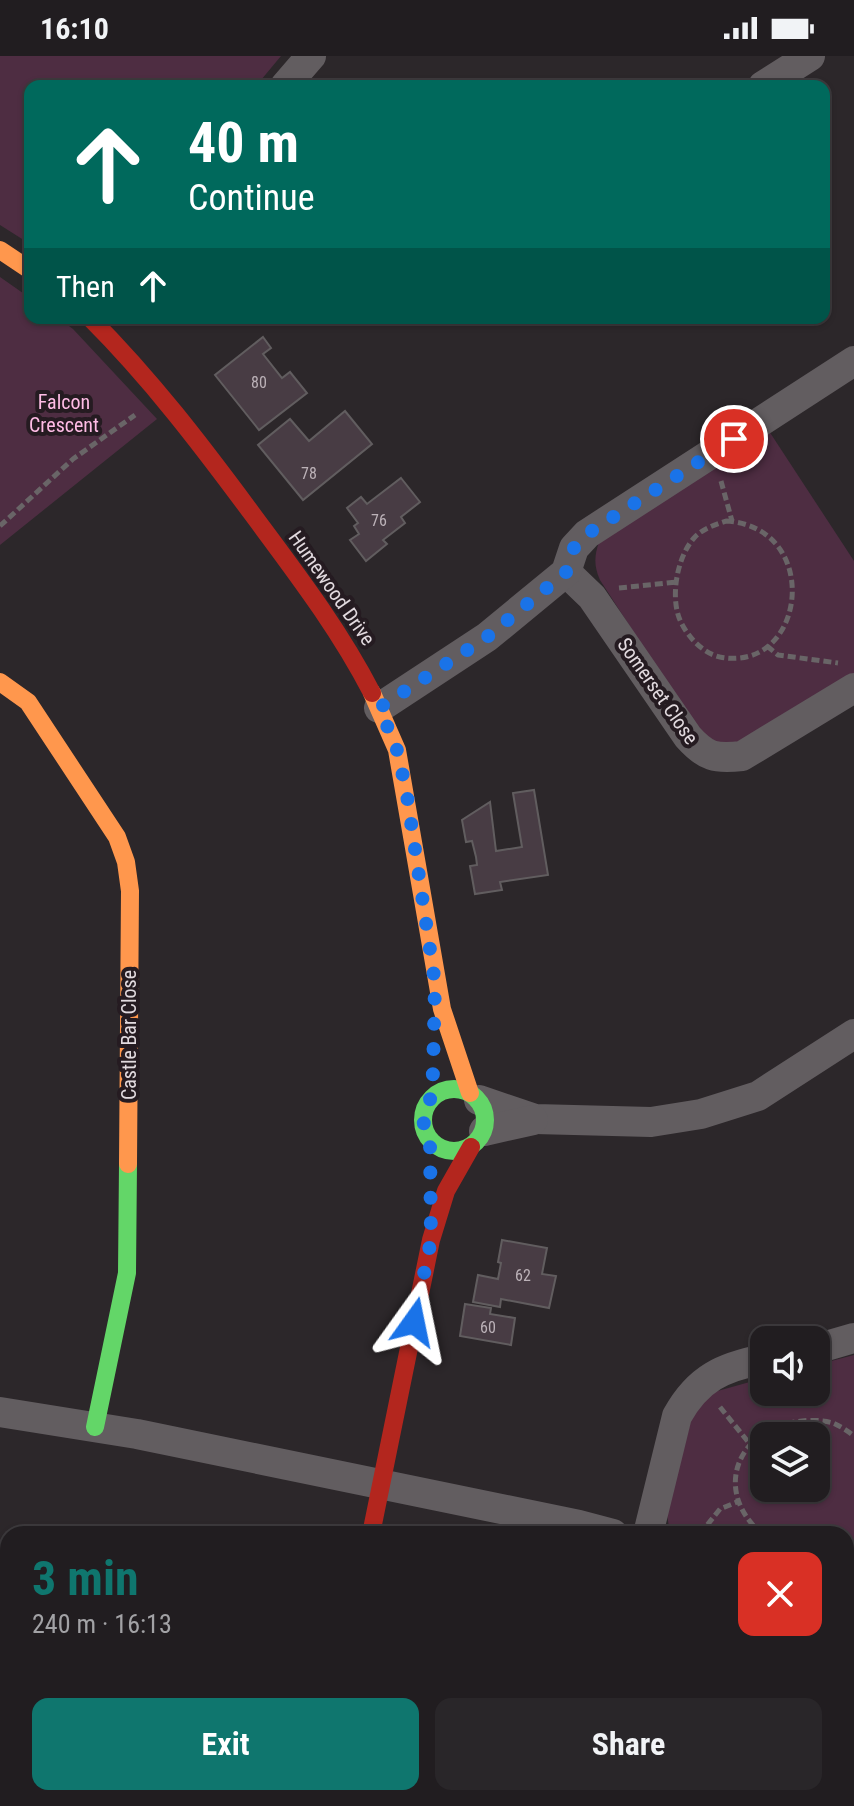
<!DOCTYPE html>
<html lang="en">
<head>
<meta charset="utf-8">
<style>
  :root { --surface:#211d20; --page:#292629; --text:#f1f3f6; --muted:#a2a2a5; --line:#3e3b3e; --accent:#0f766e }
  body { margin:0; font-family:"Roboto Condensed",sans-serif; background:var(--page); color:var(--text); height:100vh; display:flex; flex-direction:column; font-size:30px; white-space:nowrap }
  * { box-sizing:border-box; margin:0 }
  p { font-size:26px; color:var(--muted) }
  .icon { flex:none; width:44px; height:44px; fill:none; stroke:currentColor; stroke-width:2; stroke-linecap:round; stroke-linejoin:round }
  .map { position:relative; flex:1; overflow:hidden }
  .drawer { position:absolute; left:0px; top:1470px; width:854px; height:280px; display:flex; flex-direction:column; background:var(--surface); border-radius:24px 24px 0 0; box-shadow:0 2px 6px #0004,0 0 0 2px var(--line) }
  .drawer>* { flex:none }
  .hud { position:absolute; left:24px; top:24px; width:806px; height:244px; border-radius:16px; box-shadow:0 2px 6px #0004,0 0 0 2px var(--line); background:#00695c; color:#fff; overflow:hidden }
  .buttons { position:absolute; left:750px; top:1270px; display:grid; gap:16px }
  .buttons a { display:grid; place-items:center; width:80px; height:80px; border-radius:16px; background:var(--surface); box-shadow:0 2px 6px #0004,0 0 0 2px var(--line); font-size:40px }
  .pin { position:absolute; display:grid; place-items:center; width:68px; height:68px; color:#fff; margin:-34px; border:4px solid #fff; border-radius:50%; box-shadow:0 2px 8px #0007 }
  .me { position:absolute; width:88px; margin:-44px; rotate:12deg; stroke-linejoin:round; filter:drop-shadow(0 0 6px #0008) }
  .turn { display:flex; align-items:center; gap:28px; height:168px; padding:0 32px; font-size:36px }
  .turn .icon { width:104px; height:104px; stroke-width:2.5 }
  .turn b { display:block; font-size:56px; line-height:68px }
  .then { display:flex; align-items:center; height:76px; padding:0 32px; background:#0003; gap:16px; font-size:30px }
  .round { display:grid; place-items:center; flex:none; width:84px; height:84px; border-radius:16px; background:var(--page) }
  .head { display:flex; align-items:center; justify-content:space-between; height:136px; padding:0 32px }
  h1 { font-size:48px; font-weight:700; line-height:60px; color:var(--accent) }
  .action { display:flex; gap:16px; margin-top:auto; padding:16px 32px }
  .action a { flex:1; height:92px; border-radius:16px; background:var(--accent); color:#fff; font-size:32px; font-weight:700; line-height:92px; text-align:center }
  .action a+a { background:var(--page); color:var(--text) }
  .status { display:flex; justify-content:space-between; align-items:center; height:56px; padding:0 40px; background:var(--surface); direction:ltr }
  .status svg { height:22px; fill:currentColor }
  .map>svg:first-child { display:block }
  .green { fill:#4e2d42; fill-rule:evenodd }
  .building { fill:#483c44; stroke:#615d5f; stroke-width:2 }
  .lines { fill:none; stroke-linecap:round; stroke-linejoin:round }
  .path { stroke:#696567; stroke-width:5; stroke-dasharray:8 4; stroke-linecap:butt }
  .street { stroke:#625d60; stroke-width:30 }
  .fast { stroke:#63d668; stroke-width:18 }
  .slow { stroke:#ff974d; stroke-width:18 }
  .jam { stroke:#b3261e; stroke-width:18 }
  .route { stroke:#1a73e8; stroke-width:14; stroke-dasharray:0 25.2 }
  .labels { text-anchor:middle; stroke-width:8; stroke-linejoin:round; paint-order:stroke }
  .number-label { font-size:16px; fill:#bcb2b8 }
  .park-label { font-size:20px; fill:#febce5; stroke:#251b21 }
  .street-label { font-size:20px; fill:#e2dadf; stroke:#251b21 }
</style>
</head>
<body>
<div class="status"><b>16:10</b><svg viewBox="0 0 49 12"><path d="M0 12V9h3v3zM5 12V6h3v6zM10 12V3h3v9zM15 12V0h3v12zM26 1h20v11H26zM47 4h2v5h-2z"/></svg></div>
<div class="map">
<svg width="854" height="1750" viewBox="0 0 854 1750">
  <rect width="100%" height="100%" fill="#2c272a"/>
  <g class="green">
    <path d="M0,0H281L256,30H30V188L0,169Z"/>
    <path d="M0,221L30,242V262H58L73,273L157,363L0,489Z"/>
    <path d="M767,372L854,505V620L756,684L725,690L698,676L600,524C594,511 594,500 599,486Z"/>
    <path d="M854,1299V1544L846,1549V1478H670L667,1458L693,1356L714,1336L764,1322V1336H816V1309ZM764,1380H816V1432H764Z"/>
    <path d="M0,1511L8,1513V1742H78L84,1750H0Z"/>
  </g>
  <g class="building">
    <path d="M263,281L271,292L263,298L282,322L290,316L307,337L259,374L215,319Z"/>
    <path d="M345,355L372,388L303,444L258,389L290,363L309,385Z"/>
    <path d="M401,422L420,446L401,461L405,467L383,484L387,488L366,505L350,484L359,478L354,470L358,467L347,452L361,441L367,448Z"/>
    <path d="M534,734L548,819L500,826L502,834L475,838L470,810L477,809L476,801L472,785L466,786L462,764L490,746L496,795L522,791L513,737Z"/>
    <path d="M502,1184L547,1192L542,1218L556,1220L549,1252L501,1243L500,1251L473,1246L478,1219L498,1223L501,1207L498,1206Z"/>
    <path d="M465,1248L491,1252L490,1258L515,1262L511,1289L460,1280Z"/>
  </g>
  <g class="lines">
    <g class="path">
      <path d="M721,425L732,465"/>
      <path d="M726,465C824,471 806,618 720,601C702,597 687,580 680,564C670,541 677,501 694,482C702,473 714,469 726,465Z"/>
      <path d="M0,470L73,403L135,359"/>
      <path d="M619,532L677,526"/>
      <path d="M767,590L778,599L838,607"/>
      <path d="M720,1351L749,1387"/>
      <path d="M700,1478L720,1453L737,1446"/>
      <path d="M762,1478C711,1434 738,1371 802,1365C811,1364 823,1364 833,1367C840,1370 848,1375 854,1380"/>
      <path d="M846,1495L854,1489"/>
      <path d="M846,1502L854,1515"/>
      <path d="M0,1518L8,1520"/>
      <path d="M70,1742L74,1750"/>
    </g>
    <g class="street">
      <path d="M285,30L311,0"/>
      <path d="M763,30L810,0"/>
      <path d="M566,516L592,541L688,681C706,701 715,703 742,700L854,632"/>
      <path d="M379,652L487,581L566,516L574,492L587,478L854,305"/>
      <path d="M479,1044L535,1063L651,1066L701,1058L758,1040L854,978"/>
      <path d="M484,1075L533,1064"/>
      <path d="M816,1293L854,1282"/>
      <path d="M0,1356L137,1378L579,1469L613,1478"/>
      <path d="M648,1478L677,1360C698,1322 723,1311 764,1303"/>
      <path d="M846,1558L854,1556"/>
      <path d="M522,1742L542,1750"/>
    </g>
    <g class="fast">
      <circle cx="454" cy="1064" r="31"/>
      <path d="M95,1371L127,1217L128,1108"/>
      <path d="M265,1750L272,1742"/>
    </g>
    <g class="slow">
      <path d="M0,194L30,214"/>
      <path d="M0,626L28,646L117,781L126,806L130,835L128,1108"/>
      <path d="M372,637L397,694L442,953L470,1037"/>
    </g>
    <g class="jam">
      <path d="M90,262C151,323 202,390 253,459C296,517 339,573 372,637"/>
      <path d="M371,1478L431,1184L446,1135L471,1091"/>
    </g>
  </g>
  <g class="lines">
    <path class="route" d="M414,1266L431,1184L430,1085L423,1065L430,1044L433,1017L435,927L406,733L396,690L379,652L487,581L566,516L574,492L587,478L734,383"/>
  </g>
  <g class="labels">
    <g class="number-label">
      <text x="259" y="332">80</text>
      <text x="309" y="423">78</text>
      <text x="379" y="470">76</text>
      <text x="523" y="1225">62</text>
      <text x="488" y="1277">60</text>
    </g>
    <g class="park-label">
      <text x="64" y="353">Falcon<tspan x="64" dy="23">Crescent</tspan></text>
    </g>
    <g class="street-label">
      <text transform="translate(332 532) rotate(55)" y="7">Humewood Drive</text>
      <text transform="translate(658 635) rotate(55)" y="7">Somerset Close</text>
      <text transform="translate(129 979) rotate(-90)" y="7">Castle Bar Close</text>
    </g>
  </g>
</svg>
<div class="buttons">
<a><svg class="icon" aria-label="sound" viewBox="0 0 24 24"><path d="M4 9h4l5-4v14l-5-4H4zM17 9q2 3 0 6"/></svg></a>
<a><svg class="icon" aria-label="layers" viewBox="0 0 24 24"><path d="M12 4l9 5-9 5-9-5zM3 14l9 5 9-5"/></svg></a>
</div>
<div class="pin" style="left:734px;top:383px;background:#d93025"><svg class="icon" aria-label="arrive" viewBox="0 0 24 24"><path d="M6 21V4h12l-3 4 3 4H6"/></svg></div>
<svg class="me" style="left:414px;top:1266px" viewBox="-20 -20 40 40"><path d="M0-17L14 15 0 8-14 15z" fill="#1a73e8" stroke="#fff" stroke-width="4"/></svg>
<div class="hud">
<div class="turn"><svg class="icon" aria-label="ahead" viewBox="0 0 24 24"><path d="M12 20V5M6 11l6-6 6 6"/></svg><div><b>40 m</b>Continue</div></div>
<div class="then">Then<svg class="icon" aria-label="ahead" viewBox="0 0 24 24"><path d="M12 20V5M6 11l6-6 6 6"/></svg></div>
</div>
<section class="drawer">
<div class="head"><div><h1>3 min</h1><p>240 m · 16:13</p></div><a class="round" style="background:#d93025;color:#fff"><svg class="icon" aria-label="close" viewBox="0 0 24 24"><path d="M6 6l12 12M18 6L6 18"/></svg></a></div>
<div class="action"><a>Exit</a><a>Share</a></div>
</section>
</div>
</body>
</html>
